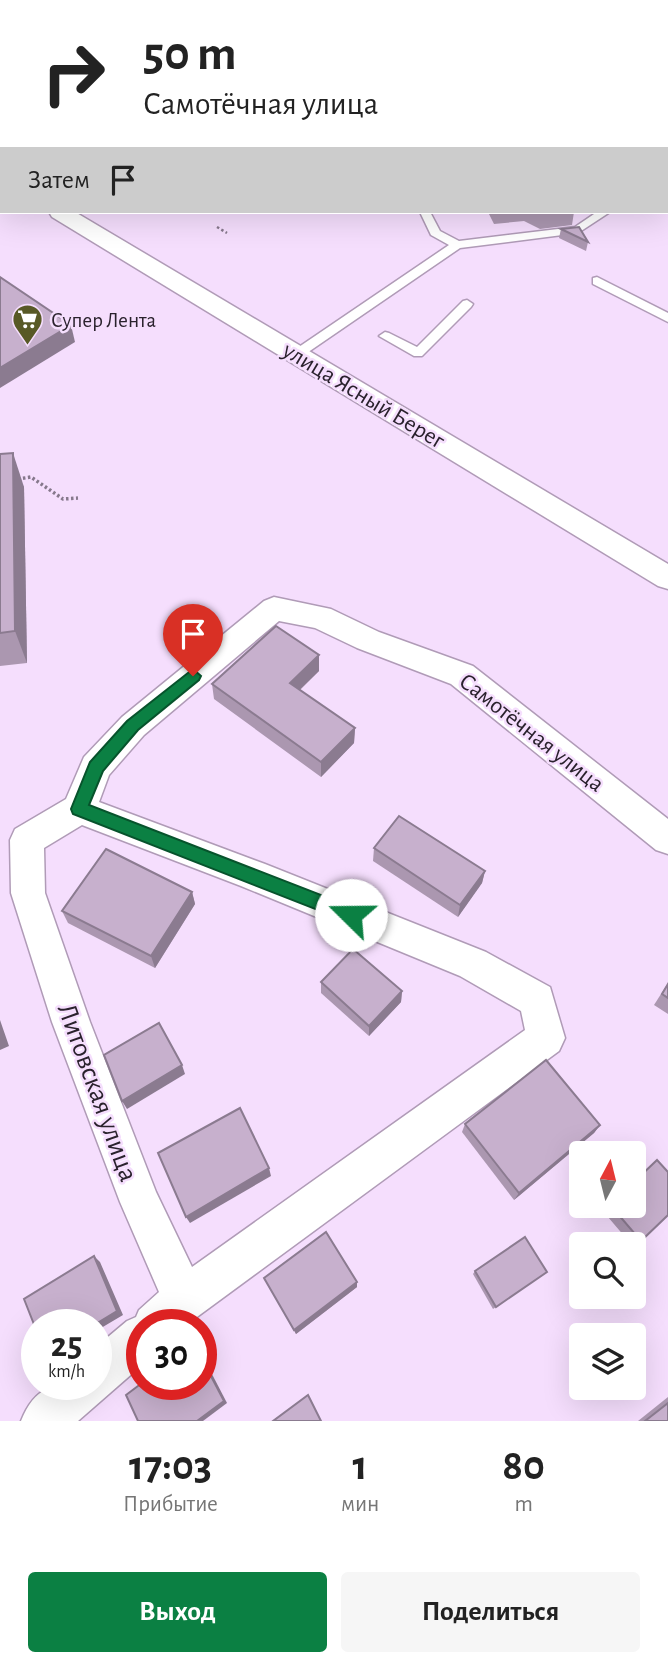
<!DOCTYPE html>
<html lang="ru">
<head>
<meta charset="utf-8">
<style>
  :root { --surface:#fff; --page:#f6f6f6; --text:#222; --muted:#767676; --accent:#0b8043 }
  body { margin:0; font-family:"Alegreya Sans",sans-serif; background:var(--page); color:var(--text); height:100vh; display:flex; flex-direction:column; font-size:26px; white-space:nowrap }
  * { box-sizing:border-box; margin:0 }
  p { font-size:23px; color:var(--muted) }
  .icon { flex:none; width:38px; height:38px; fill:none; stroke:currentColor; stroke-width:2; stroke-linecap:round; stroke-linejoin:round }
  .map { position:relative; height:1421px; overflow:hidden }
  .sheet { display:flex; flex-direction:column; background:var(--surface); flex:1 }
  .sheet>* { flex:none }
  .hud { position:absolute; left:0px; top:0px; width:668px; height:214px; box-shadow:0 7px 28px #0002; background:#fff; color:var(--text); overflow:hidden }
  .needle { width:46px; rotate:7deg }
  .controls { position:absolute; left:569px; top:1141px; display:grid; gap:14px }
  .controls a { display:grid; place-items:center; width:77px; height:77px; border-radius:7px; background:var(--surface); box-shadow:0 7px 28px #0002; font-size:35px }
  .speed { position:absolute; left:21px; top:1309px; display:flex; gap:14px; font-size:35px; font-weight:700; text-align:center }
  .speed>* { display:grid; place-content:center; width:91px; height:91px; border-radius:50%; background:var(--surface); box-shadow:0 7px 28px #0002; line-height:1 }
  .speed small { font-size:18px; font-weight:400 }
  .speed .limit { border:10px solid #d22; background:#fff; color:#111 }
  .pin { position:absolute; display:grid; place-items:center; width:60px; height:60px; color:#fff; margin:-72px -30px; border-radius:50% 50% 50% 0; rotate:-45deg; box-shadow:0 0 7px #0007 }
  .pin .icon { rotate:45deg }
  .me { position:absolute; width:77px; margin:-38px; rotate:292deg; stroke-linejoin:round; filter:drop-shadow(0 0 5px #0008) }
  .turn { display:flex; align-items:center; gap:24px; height:147px; padding:0 28px; font-size:32px }
  .turn .icon { width:91px; height:91px; stroke-width:2.5 }
  .turn b { display:block; font-size:49px; line-height:60px }
  .then { display:flex; align-items:center; height:66px; padding:0 28px; background:#0003; gap:14px; font-size:26px }
  .eta { display:flex; justify-content:space-evenly; align-items:center; height:119px; text-align:center }
  .eta b { font-size:42px; font-weight:600; line-height:49px }
  .cta { display:flex; gap:14px; margin-top:auto; padding:14px 28px }
  .cta a { flex:1; height:80px; border-radius:7px; background:var(--accent); color:#fff; font-size:28px; font-weight:600; line-height:80px; text-align:center }
  .cta a+a { background:var(--page); color:var(--text) }
  .map>svg:first-child { display:block }
  .lines { fill:none; stroke-linecap:round; stroke-linejoin:round }
  .lane-casing { stroke:#b09bb7; stroke-width:3 }
  .street-casing { stroke:#b09bb7; stroke-width:3 }
  .path-far1 { stroke:#86788c; stroke-width:2.5; stroke-dasharray:2.5 2.5; stroke-linecap:butt }
  .path { stroke:#86788c; stroke-width:3.5; stroke-dasharray:2.5 2.5; stroke-linecap:butt }
  .lane { fill:#fff; fill-rule:evenodd }
  .street { fill:#fff; fill-rule:evenodd }
  .wall { fill:#ab97b0 }
  .shaded-wall { fill:#8b7b90 }
  .building { fill:#c7b0cd; stroke:#8b7b90; stroke-width:2 }
  .route { fill:#0b8043; stroke:#07532c; stroke-width:2 }
  .labels { text-anchor:middle; stroke-width:5; stroke-linejoin:round; paint-order:stroke }
  .far-poi-label { font-size:21px; fill:#2a222d; stroke:#f5defd; text-anchor:start }
  .street-label { font-size:24px; fill:#2a222d; stroke:#f5defd }
  .near-street-label { font-size:28px; fill:#2a222d; stroke:#f5defd }
</style>
</head>
<body>
<div class="map">
<svg width="668" height="1421" viewBox="0 0 668 1421">
  <rect width="100%" height="100%" fill="#f5defd"/>
  <g class="lines">
    <defs>
      <g id="lane">
        <path d="M420,212H430L440,231L459,241L575,227L597,212H610L578,233L460,248L301,357H293V351L449,245L431,235Z"/>
        <path d="M597,277L668,313V322L593,284V278Z"/>
        <path d="M467,300L473,304L471,307L422,356H414L379,336L385,332L389,333L417,347L463,301Z"/>
      </g>
      <g id="street">
        <rect x="0" y="170" width="2" height="13"/>
        <path d="M49,212H75L668,564V589L658,586L52,217Z"/>
        <path d="M274,597L331,609L379,632L473,666L668,819V854L656,850L451,684L357,648L315,628L279,621L144,735L109,775L99,802L265,864L486,952L550,987L565,1038L559,1051L186,1325H142V1365L78,1421H21C37,1381 59,1384 96,1384V1347L127,1321L136,1317L139,1310L159,1292L120,1202L52,1022L11,893L10,840L15,829L66,799L84,757L122,717L264,601ZM82,825L241,886L460,976L521,1011L525,1030L192,1267L156,1192L90,1022L45,893L44,848Z"/>
      </g>
    </defs>
    <use href="#lane" class="lane-casing"/>
    <use href="#street" class="street-casing"/>
    <path class="path-far1" d="M217,227L227,233"/>
    <path class="path" d="M18,479L31,477L63,499L78,498"/>
    <use href="#lane" class="lane"/>
    <use href="#street" class="street"/>
  </g>
  <g class="wall">
    <path d="M488,212H574L572,225L540,229L524,221L494,224Z"/>
    <path d="M561,229L588,242L586,251L559,238Z"/>
    <path d="M0,454L24,487L27,663L0,666Z"/>
    <path d="M319,671L300,690L355,728L354,743L321,777L214,699L212,684Z"/>
    <path d="M374,848L485,871L482,883L458,917L373,861Z"/>
    <path d="M192,892L195,904L155,968L68,923L62,911Z"/>
    <path d="M321,982L402,991L401,1002L369,1036L321,993Z"/>
    <path d="M668,983V1014L654,1005Z"/>
    <path d="M465,1124L600,1125L594,1133L514,1200L462,1132Z"/>
    <path d="M607,1206H634L641,1241L634,1246V1244H631L602,1210Z"/>
    <path d="M475,1271L547,1272L493,1309L473,1274Z"/>
    <path d="M264,1278L357,1282V1287L296,1334Z"/>
    <path d="M668,1397V1421H638Z"/>
  </g>
  <g class="shaded-wall">
    <path d="M71,325L75,342L0,388V368Z"/>
    <path d="M13,453L24,487L27,663L15,631Z"/>
    <path d="M319,655V671L291,698L290,683Z"/>
    <path d="M355,728L354,743L321,777V762Z"/>
    <path d="M485,871L482,883L458,917L460,905Z"/>
    <path d="M192,892L195,904L155,968L151,956Z"/>
    <path d="M402,991L401,1002L369,1036V1026Z"/>
    <path d="M0,1020L9,1046L0,1050Z"/>
    <path d="M182,1065L185,1074L127,1109L122,1101Z"/>
    <path d="M600,1125L594,1133L514,1200L519,1193Z"/>
    <path d="M269,1168L271,1176L190,1223L186,1217Z"/>
    <path d="M94,1256L100,1262L123,1315L96,1331V1325H94Z"/>
    <path d="M357,1282V1287L296,1334L294,1330Z"/>
    <path d="M201,1353L227,1403L203,1421H197Z"/>
  </g>
  <g class="building">
    <path d="M579,227L588,242L561,229Z"/>
    <path d="M0,277L71,325L0,368Z"/>
    <path d="M13,453L15,631L0,633V454Z"/>
    <path d="M276,626L319,655L290,683L355,728L321,762L212,684Z"/>
    <path d="M399,816L485,871L460,905L374,848Z"/>
    <path d="M106,849L192,892L151,956L62,911Z"/>
    <path d="M353,949L402,991L369,1026L321,982Z"/>
    <path d="M668,984V998L662,994Z"/>
    <path d="M159,1023L182,1065L122,1101L104,1055Z"/>
    <path d="M546,1060L600,1125L519,1193L465,1124Z"/>
    <path d="M240,1108L269,1168L186,1217L158,1153Z"/>
    <path d="M657,1160L668,1172V1215L641,1241L611,1206H634V1182Z"/>
    <path d="M326,1232L357,1282L294,1330L264,1278Z"/>
    <path d="M525,1237L547,1272L496,1307L475,1271Z"/>
    <path d="M94,1256L117,1311L94,1325H37V1332L24,1299Z"/>
    <path d="M201,1357L224,1401L197,1421H138L126,1395L142,1383L201,1384Z"/>
    <path d="M308,1395L321,1421H273Z"/>
    <path d="M668,1403V1421H645Z"/>
  </g>
  <path class="route" d="M193,669L201,676L199,680L138,730L103,771L89,805L357,909L360,915L357,920L351,923L73,814L71,809L90,762L127,721Z"/>
  <defs>
    <symbol id="supermarket-pin" viewBox="-11 -11 22 30"><path d="M0 17L-7.5 6A9.5 9.5 0 1 1 7.5 6Z" fill="#585926" stroke="#f5defd"/><path d="M-6-5.5h2.5l.6 2H6L4.5 2H-2.5L-4.4-4H-6ZM-1.5 3.2a1.3 1.3 0 1 0 .1 0ZM3 3.2a1.3 1.3 0 1 0 .1 0Z" fill="#fff"/></symbol>
  </defs>
  <g fill-rule="evenodd">
    <use href="#supermarket-pin" x="10" y="302" width="35" height="47"/>
  </g>
  <g class="labels">
    <g class="far-poi-label">
      <text x="51" y="327">Супер Лента</text>
    </g>
    <g class="street-label">
      <text transform="translate(364 395) rotate(31)" y="8">улица Ясный Берег</text>
      <text transform="translate(532 732) rotate(38)" y="8">Самотёчная улица</text>
    </g>
    <g class="near-street-label">
      <text transform="translate(99 1092) rotate(70)" y="10">Литовская улица</text>
    </g>
  </g>
</svg>
<div class="controls">
<a><svg class="needle" viewBox="-14 -14 28 28"><path d="M0-13l5 13h-10z" fill="#e53935"/><path d="M0 13l5-13h-10z" fill="#767676"/></svg></a>
<a><svg class="icon" aria-label="search" viewBox="0 0 24 24"><circle cx="10" cy="10" r="6"/><path d="M15 15l6 6"/></svg></a>
<a><svg class="icon" aria-label="layers" viewBox="0 0 24 24"><path d="M12 4l9 5-9 5-9-5zM3 14l9 5 9-5"/></svg></a>
</div>
<div class="speed"><div>25<small>km/h</small></div><div class="limit">30</div></div>
<div class="pin" style="left:193px;top:676px;background:#d93025"><svg class="icon" aria-label="arrive" viewBox="0 0 24 24"><path d="M6 21V4h12l-3 4 3 4H6"/></svg></div>
<svg class="me" style="left:351px;top:915px" viewBox="-20 -20 40 40"><circle r="19" fill="#fff"/><path d="M0-13L10 11 0 6-10 11z" fill="#0b8043"/></svg>
<div class="hud">
<div class="turn"><svg class="icon" aria-label="right" viewBox="0 0 24 24"><path d="M7 20v-9h11M14 6l5 5-5 5"/></svg><div><b>50 m</b>Самотёчная улица</div></div>
<div class="then">Затем<svg class="icon" aria-label="arrive" viewBox="0 0 24 24"><path d="M6 21V4h12l-3 4 3 4H6"/></svg></div>
</div>
</div>
<section class="sheet">
<div class="eta">
<div><b>17:03</b><p>Прибытие</p></div>
<div><b>1</b><p>мин</p></div>
<div><b>80</b><p>m</p></div>
</div>
<div class="cta"><a>Выход</a><a>Поделиться</a></div>
</section>
</body>
</html>
